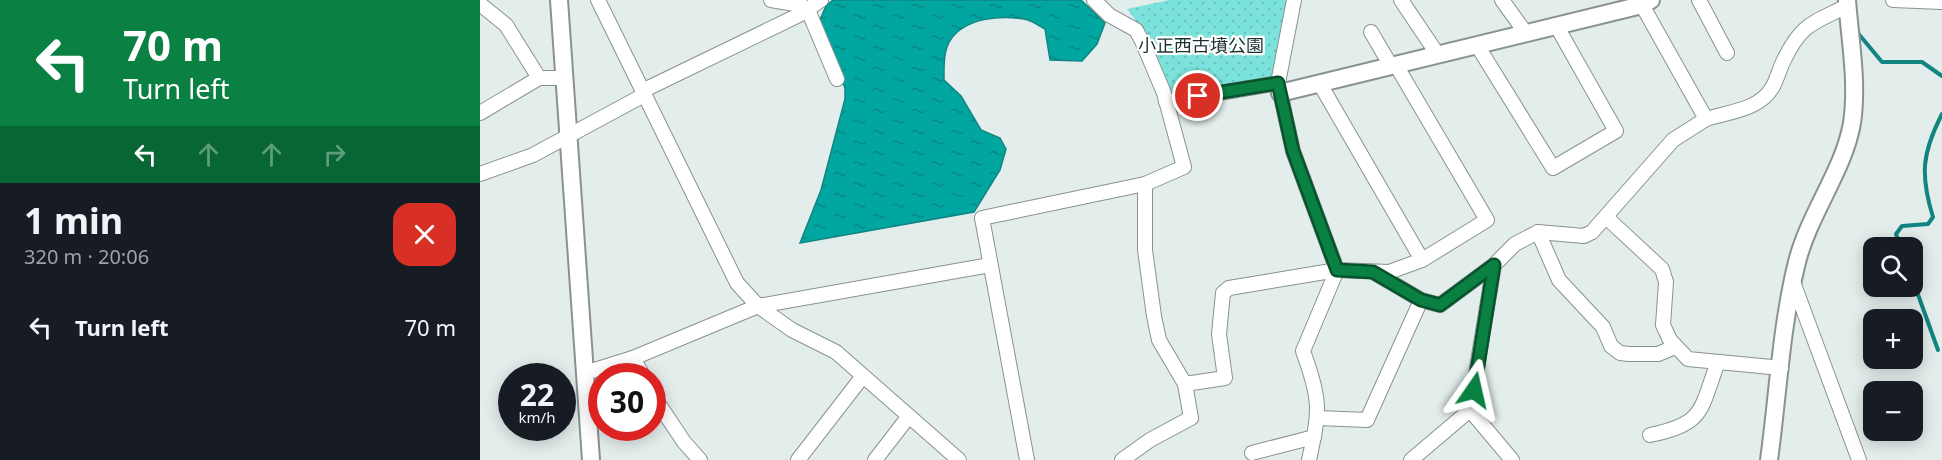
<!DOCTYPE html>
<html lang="en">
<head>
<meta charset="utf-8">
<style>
  :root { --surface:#171b24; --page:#20242c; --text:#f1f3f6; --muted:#9ea1a6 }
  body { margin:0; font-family:"Noto Sans","Noto Sans JP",sans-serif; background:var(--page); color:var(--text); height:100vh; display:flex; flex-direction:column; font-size:22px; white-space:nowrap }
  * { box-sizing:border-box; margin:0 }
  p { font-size:20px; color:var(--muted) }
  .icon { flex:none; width:33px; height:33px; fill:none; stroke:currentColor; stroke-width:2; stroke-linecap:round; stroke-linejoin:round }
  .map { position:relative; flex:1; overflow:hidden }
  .details { display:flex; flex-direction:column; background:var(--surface); width:480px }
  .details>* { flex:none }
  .banner { background:#0b8043; color:#fff; overflow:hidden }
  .fabs { position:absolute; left:1383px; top:237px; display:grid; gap:12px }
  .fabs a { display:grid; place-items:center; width:60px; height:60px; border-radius:12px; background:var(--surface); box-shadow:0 3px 15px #0003; font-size:30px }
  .speed { position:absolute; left:18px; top:363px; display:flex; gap:12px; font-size:30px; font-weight:700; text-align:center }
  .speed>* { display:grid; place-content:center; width:78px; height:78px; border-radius:50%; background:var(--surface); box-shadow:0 3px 15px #0003; line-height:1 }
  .speed small { font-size:15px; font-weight:400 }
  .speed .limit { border:9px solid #d22; background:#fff; color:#111 }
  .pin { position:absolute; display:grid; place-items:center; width:51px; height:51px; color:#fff; margin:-26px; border:3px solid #fff; border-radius:50%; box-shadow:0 2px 6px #0007 }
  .me { position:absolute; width:66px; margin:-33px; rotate:11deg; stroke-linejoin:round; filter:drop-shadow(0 0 4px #0008) }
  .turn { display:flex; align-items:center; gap:21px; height:126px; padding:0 24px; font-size:27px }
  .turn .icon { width:78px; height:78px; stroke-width:2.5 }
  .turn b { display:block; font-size:42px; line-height:51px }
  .lanes { display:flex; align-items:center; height:57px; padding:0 24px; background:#0003; justify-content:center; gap:30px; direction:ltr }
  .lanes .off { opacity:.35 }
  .round { display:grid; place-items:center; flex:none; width:63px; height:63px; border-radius:18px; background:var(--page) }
  .overview { display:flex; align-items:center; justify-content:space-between; height:102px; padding:0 24px }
  h1 { font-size:36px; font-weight:700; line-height:45px }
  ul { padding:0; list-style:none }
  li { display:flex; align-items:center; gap:18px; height:84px; padding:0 24px }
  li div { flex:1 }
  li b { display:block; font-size:22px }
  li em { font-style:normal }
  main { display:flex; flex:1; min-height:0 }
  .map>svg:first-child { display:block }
  .park { fill:url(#park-dots) }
  .water { fill:url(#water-ripples); stroke:#118581; stroke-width:1.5 }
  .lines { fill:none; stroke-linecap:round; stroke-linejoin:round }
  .stream { stroke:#118581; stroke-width:4 }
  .minor-casing { stroke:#899291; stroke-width:16 }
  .tertiary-casing { stroke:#899291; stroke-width:20 }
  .minor { stroke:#fff; stroke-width:14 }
  .tertiary { stroke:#fff; stroke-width:16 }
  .route-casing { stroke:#07532c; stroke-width:15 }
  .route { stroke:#0b8043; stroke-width:10 }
  .labels { text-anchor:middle; stroke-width:4.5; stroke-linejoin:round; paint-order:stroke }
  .park-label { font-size:18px; fill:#1c3230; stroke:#fff }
</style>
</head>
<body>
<main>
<section class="details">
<div class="banner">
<div class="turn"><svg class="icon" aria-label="left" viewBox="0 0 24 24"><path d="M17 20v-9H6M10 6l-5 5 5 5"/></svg><div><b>70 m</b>Turn left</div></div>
<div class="lanes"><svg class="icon" aria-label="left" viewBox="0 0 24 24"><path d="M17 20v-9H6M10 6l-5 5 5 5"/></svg><svg class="icon off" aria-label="ahead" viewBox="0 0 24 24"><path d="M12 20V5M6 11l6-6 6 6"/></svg><svg class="icon off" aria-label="ahead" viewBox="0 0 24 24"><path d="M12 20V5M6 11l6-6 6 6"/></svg><svg class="icon off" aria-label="right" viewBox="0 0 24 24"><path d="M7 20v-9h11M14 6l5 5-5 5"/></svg></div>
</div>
<div class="overview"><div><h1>1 min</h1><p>320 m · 20:06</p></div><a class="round" style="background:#d93025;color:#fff"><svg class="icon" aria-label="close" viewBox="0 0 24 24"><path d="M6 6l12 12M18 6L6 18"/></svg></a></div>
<ul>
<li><svg class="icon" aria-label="left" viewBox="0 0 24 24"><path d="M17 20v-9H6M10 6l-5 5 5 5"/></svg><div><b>Turn left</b></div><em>70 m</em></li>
</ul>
</section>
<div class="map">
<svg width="1462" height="460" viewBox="0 0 1462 460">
  <defs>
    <pattern id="park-dots" width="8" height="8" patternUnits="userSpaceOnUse" patternTransform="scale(1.5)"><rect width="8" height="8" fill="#7ce3dc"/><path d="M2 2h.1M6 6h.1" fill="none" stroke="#6cc4be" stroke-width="1.8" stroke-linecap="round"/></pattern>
    <pattern id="water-ripples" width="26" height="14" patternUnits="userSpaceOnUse" patternTransform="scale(1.5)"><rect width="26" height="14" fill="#02a6a0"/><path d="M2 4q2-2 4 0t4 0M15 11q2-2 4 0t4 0" fill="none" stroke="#058883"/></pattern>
  </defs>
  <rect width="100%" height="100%" fill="#e3edec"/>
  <path class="park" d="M689,0H810L791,80L694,97L666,34L647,9Z"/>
  <path class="water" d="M353,0H601L625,23L617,44L602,61L570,60L565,29C558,25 551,20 544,19C520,15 486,18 471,39C463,50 464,68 464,80L481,96L501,130L520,138L526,149L520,170L494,212L320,243L341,190L365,99V88L338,24L346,6Z"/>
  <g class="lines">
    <g class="stream">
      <path d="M1377,32L1402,62H1442L1462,76"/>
      <path d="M1421,248L1416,234L1422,226L1448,224L1453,217C1440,175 1442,153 1462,114"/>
      <path d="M1432,278L1458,350"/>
    </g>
    <defs>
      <g id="minor">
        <path d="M118,0L257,283L278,306L312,330L356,352L479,460"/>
        <path d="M291,0L321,5L328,10L357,79"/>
        <path d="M921,0L958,55"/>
        <path d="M1022,0L1045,32"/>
        <path d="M1219,0L1247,53"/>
        <path d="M1413,0L1462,2"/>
        <path d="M0,4L26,25L59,78"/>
        <path d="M891,32L911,66"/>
        <path d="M997,45L1073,168L1136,131L1076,25"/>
        <path d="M798,83L814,0"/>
        <path d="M840,84L942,260"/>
        <path d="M162,91L321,14L341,0"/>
        <path d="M686,102L798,83L813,151L857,270L823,351C841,400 840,410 829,460"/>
        <path d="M0,113L59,78H84"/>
        <path d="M1226,119C1248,112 1279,110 1292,88C1297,80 1299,70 1303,62C1321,24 1331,24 1367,6"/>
        <path d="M0,174L53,155L164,95"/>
        <path d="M1127,218L1182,269L1186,282L1183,325L1190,340L1208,359L1301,368"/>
        <path d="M1058,232L1079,280L1123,327L1131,346L1140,353L1149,354H1178L1195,347"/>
        <path d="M895,273L941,300L960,305L1014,265"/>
        <path d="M1313,282L1379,460"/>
        <path d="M153,358L163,376"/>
        <path d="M105,373L153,358L278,306L510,265"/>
        <path d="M705,384L745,378L739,334L743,293L749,288L857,270L909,272L942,260L1007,220L916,65"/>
        <path d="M172,394L204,442L220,460"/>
        <path d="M990,410L1032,460"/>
        <path d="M838,418L887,420L941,300"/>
        <path d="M1170,435C1225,424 1220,410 1238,362"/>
        <path d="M772,453L834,437"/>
        <path d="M318,460L383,376"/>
        <path d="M395,460L429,416"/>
        <path d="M547,460L502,218L665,184L704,167L684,93L662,41L656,30L629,15L614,0"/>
        <path d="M642,460L670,440L711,418L705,384L679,340L674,316L665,250V184"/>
        <path d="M931,460L990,410L1014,265L1035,244L1058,232L1104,236L1112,232L1193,140L1226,119L1162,5"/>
      </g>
      <g id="tertiary">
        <path d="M79,0L111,460"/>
        <path d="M800,93L1162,5L1171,0"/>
        <path d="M1289,460C1298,395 1301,326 1317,262C1329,214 1364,170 1372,123C1378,83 1370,40 1367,0"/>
      </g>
    </defs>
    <use href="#minor" class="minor-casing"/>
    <use href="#tertiary" class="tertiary-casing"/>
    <use href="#minor" class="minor"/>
    <use href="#tertiary" class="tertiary"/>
  </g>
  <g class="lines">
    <defs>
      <path id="route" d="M718,96L798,83L813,151L857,270L893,272L941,300L960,305L1014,265L994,390"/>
    </defs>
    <use href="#route" class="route-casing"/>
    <use href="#route" class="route"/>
  </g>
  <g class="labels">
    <g class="park-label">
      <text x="721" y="52">小正西古墳公園</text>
    </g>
  </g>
</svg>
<div class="fabs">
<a><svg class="icon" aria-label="search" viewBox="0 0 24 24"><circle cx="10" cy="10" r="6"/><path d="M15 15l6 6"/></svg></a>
<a>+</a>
<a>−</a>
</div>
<div class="speed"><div>22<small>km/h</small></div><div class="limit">30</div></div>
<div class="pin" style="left:718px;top:96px;background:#d93025"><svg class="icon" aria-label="arrive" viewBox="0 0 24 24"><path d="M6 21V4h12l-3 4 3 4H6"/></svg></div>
<svg class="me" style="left:994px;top:390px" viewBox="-20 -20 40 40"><path d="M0-17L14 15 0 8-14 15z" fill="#0b8043" stroke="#fff" stroke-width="4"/></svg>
</div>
</main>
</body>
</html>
